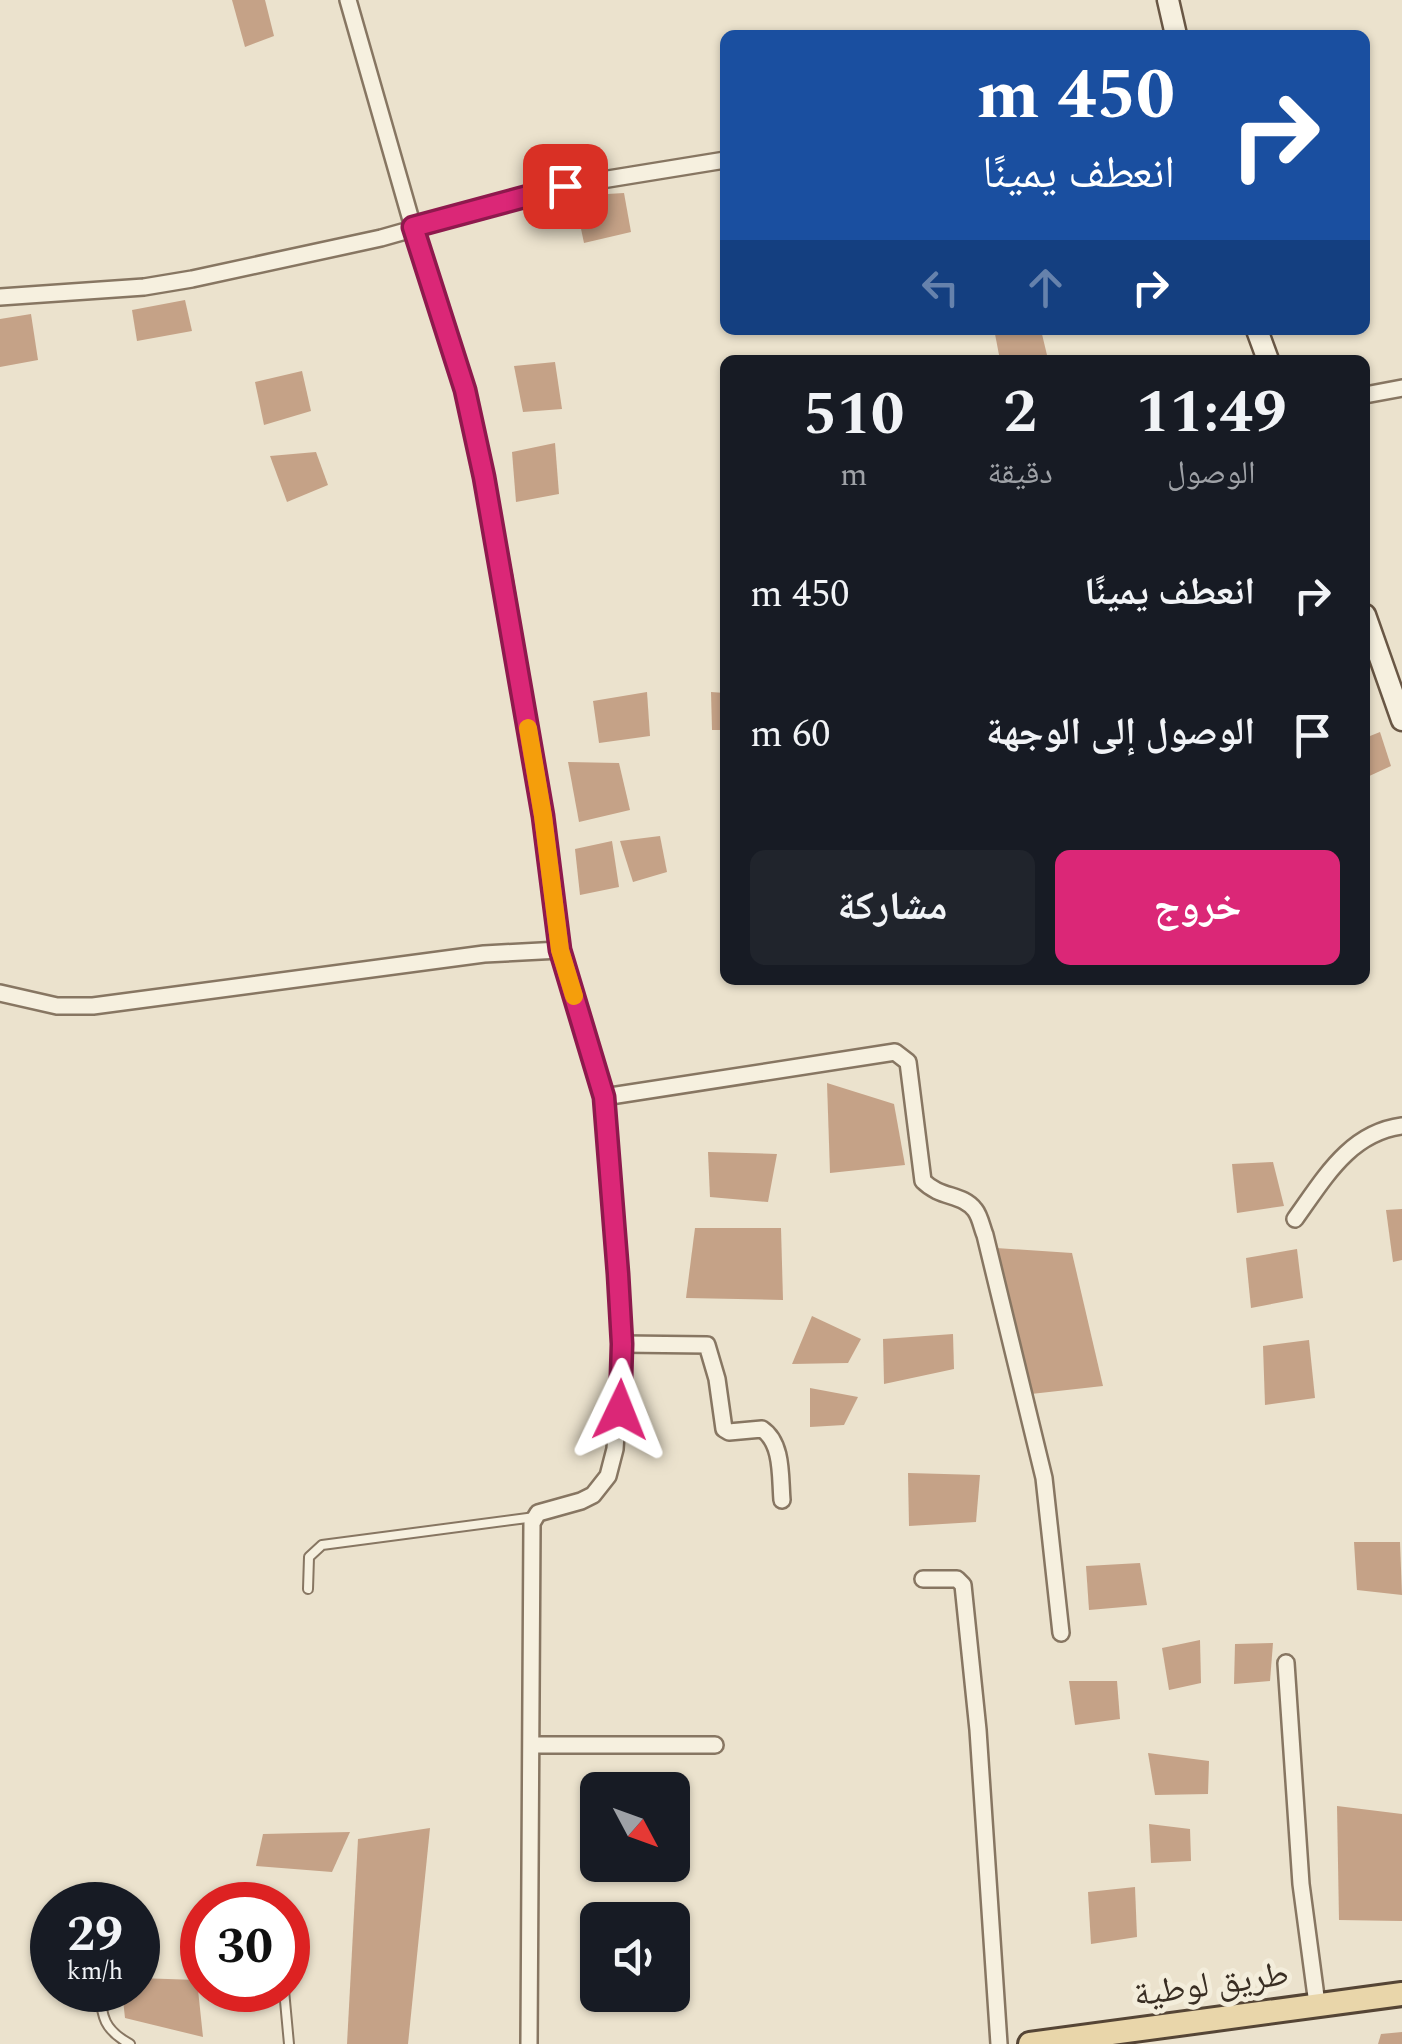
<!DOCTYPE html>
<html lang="ar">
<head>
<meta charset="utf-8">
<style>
  :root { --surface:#171b24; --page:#20242c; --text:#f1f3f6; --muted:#9ea1a6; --accent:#db2777 }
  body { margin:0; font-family:Spectral,"Noto Naskh Arabic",serif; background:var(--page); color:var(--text); direction:rtl; height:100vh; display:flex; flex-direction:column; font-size:38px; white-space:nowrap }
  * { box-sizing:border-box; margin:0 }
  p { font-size:32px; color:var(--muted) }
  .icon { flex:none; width:55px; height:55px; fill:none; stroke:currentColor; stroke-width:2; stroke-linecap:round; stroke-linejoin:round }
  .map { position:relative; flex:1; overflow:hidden; direction:ltr }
  .details { position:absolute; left:720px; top:355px; width:650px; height:630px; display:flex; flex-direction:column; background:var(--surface); border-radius:15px; box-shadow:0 2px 8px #0004; direction:rtl }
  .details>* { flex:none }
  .banner { position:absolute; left:720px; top:30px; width:650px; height:305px; border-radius:15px; box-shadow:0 2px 8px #0004; direction:rtl; background:#1a4fa0; color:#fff; overflow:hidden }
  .needle { width:65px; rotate:131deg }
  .fabs { position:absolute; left:580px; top:1772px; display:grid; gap:20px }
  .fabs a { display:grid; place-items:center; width:110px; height:110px; border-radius:15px; background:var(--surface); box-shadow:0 2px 8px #0004; font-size:50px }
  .speed { position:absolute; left:30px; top:1882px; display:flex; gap:20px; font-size:50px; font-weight:700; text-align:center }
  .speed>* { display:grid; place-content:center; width:130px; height:130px; border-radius:50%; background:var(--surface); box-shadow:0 2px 8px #0004; line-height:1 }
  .speed small { font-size:25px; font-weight:400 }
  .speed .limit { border:15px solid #d22; background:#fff; color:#111 }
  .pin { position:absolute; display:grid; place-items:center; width:85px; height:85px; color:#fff; margin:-42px; border-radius:20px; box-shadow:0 5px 15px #0006 }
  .me { position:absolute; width:110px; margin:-55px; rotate:2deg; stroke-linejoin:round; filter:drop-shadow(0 0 8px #0008) }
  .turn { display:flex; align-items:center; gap:35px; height:210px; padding:0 30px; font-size:45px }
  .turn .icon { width:130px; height:130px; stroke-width:2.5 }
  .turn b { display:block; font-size:70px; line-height:85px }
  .lanes { display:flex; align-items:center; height:95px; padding:0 30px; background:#0003; justify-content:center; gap:50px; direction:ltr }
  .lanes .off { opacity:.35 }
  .eta { display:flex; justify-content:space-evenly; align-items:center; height:170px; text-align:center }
  .eta b { font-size:60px; font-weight:700; line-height:70px }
  .cta { display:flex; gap:20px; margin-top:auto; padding:20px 30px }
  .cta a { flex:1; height:115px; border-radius:15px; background:var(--accent); color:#fff; font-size:40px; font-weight:700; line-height:115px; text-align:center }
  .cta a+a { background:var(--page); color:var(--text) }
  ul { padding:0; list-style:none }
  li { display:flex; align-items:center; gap:30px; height:140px; padding:0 30px }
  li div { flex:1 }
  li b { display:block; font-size:38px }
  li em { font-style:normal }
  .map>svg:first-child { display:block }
  .building { fill:#c5a287 }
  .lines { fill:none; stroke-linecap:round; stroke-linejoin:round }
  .lane-casing { stroke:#877662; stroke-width:12 }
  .street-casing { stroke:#877662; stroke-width:20 }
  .secondary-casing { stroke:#695745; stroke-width:25 }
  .primary-casing { stroke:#554535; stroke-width:28 }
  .lane { stroke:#f6f0df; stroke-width:8 }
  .street { stroke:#f6f0df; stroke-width:15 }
  .secondary { stroke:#f6f0df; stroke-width:20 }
  .primary { stroke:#e9d6aa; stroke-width:22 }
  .route-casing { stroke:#8e194d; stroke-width:25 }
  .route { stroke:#db2777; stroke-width:18 }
  .slow { stroke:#f59e0b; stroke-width:18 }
  .labels { text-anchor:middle; stroke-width:10; stroke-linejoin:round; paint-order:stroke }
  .street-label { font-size:35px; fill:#392e23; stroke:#f3eddb }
</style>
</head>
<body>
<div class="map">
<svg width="1402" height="2044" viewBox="0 0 1402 2044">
  <rect width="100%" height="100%" fill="#ebe2cd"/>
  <g class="building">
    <path d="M232,0H265L274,36L245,47Z"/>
    <path d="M624,193L631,232L584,243L574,196Z"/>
    <path d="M185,300L192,331L137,341L132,310Z"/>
    <path d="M31,314L38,360L0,367V319Z"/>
    <path d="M1024,330H1041L1047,355L1032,360H1000L995,334Z"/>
    <path d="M555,362L562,409L523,412L514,366Z"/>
    <path d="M302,371L311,411L264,425L255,382Z"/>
    <path d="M555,443L559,494L516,502L512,452Z"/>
    <path d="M316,452L328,485L287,502L270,456Z"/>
    <path d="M647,692L650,736L599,743L593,701Z"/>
    <path d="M711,692L725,693V730H712Z"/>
    <path d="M1380,732L1391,766L1365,778V738Z"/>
    <path d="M568,762L619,763L630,810L579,822Z"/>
    <path d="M660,836L667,872L633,882L620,841Z"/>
    <path d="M612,841L619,887L580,895L575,849Z"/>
    <path d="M827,1083L894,1104L905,1165L830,1173Z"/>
    <path d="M708,1152L777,1154L768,1202L710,1197Z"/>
    <path d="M1273,1162L1284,1206L1237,1213L1232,1164Z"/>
    <path d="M1402,1209V1260L1393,1262L1386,1210Z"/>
    <path d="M695,1228H781L783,1300L686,1298Z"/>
    <path d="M996,1248L1072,1253L1103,1386L1031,1394Z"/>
    <path d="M1297,1249L1303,1298L1251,1308L1246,1258Z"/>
    <path d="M812,1316L861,1339L848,1363L792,1364Z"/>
    <path d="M953,1334L954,1369L884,1384L883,1339Z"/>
    <path d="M1309,1340L1315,1398L1265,1405L1263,1346Z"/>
    <path d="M810,1388L858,1397L844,1425L810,1427Z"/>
    <path d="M908,1473L980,1475L976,1522L909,1526Z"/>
    <path d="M1354,1542H1400L1402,1595L1357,1590Z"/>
    <path d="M1140,1563L1147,1605L1089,1610L1086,1566Z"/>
    <path d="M1200,1640L1201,1683L1169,1690L1162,1648Z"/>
    <path d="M1273,1643L1270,1681L1234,1684L1235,1644Z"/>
    <path d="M1069,1681H1117L1120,1719L1075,1725Z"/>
    <path d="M1148,1753L1209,1761L1208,1794L1155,1795Z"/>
    <path d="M1337,1806L1402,1814V1921L1339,1920Z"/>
    <path d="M1149,1824L1190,1829L1191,1861L1151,1863Z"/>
    <path d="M430,1828L408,2044H347L358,1839Z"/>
    <path d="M350,1832L332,1872L256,1866L263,1834Z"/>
    <path d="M1135,1887L1137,1937L1091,1944L1088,1892Z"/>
    <path d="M138,1978L197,1980L203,2037L125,2018L122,1990H138Z"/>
    <path d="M1402,2032V2044H1378L1381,2034Z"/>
  </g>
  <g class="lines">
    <defs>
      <g id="lane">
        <path d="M308,1589L309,1557L322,1545L535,1517"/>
        <path d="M99,1990C102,2017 104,2030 130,2044"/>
        <path d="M284,1990L289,2044"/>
      </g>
      <g id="street">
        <path d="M348,0L413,227L465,391L503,574L543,816L560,950L604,1097L622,1344L615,1449L608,1476L593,1495L581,1501L538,1513L532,1523L529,2044"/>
        <path d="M0,297L144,287L192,279L381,238L565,186L725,160"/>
        <path d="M1365,395L1402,388"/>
        <path d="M0,993L57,1006H93L484,954L560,950"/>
        <path d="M604,1097L895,1052L908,1062L923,1181C941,1199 962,1193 975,1210C980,1216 982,1228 985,1235L1044,1478L1061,1633"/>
        <path d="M1295,1219C1324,1179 1349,1133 1402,1126"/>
        <path d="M622,1344L707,1345L717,1379L724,1429L729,1432L762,1429C783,1443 780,1477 782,1500"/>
        <path d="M923,1579H957L963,1585L978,1730L999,2044"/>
        <path d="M1286,1663L1301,1884L1317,2004"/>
        <path d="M532,1745H715"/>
      </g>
      <g id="secondary">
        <path d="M1168,0L1176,35"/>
        <path d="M1257,330L1268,360"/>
        <path d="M1365,615L1402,720"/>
      </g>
      <path id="primary" d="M1030,2044L1402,1994"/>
    </defs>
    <use href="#lane" class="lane-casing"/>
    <use href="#street" class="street-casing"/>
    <use href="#secondary" class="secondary-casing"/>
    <use href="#primary" class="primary-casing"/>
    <use href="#lane" class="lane"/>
    <use href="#street" class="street"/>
    <use href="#secondary" class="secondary"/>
    <use href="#primary" class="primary"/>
  </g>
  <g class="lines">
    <defs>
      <path id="route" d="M565,186L413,227L465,390L484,477L543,816L560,950L604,1097L618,1274L622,1344L620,1410"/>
    </defs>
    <use href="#route" class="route-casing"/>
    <use href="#route" class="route"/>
    <path class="slow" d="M528,728L543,816L560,950L574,996"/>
  </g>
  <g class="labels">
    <g class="street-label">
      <text transform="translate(1211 1983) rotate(-8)" y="12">طريق لوطية</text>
    </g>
  </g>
</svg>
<div class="fabs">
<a><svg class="needle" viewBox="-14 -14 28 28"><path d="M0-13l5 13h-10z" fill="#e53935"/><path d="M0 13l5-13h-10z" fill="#9ea1a6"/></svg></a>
<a><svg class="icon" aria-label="sound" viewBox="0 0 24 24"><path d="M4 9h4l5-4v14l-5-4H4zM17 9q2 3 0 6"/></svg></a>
</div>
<div class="speed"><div>29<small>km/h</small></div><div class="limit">30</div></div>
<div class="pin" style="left:565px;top:186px;background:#d93025"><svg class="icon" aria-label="arrive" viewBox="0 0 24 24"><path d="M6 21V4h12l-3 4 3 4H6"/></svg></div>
<svg class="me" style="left:620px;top:1410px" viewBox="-20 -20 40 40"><path d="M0-17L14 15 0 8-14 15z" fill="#db2777" stroke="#fff" stroke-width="4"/></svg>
<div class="banner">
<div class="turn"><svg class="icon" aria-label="right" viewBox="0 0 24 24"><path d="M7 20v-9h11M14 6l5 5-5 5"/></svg><div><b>450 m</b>انعطف يمينًا</div></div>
<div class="lanes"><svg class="icon off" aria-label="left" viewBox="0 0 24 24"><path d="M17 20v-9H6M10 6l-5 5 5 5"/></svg><svg class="icon off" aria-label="ahead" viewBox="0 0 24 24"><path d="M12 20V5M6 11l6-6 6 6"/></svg><svg class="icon" aria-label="right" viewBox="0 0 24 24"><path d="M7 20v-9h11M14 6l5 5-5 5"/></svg></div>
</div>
<section class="details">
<div class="eta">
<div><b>11:49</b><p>الوصول</p></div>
<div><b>2</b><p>دقيقة</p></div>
<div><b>510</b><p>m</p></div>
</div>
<ul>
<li><svg class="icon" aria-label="right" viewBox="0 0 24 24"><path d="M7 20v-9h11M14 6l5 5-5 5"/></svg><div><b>انعطف يمينًا</b></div><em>450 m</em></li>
<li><svg class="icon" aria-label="arrive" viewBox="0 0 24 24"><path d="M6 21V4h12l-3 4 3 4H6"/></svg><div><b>الوصول إلى الوجهة</b></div><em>60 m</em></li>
</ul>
<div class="cta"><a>خروج</a><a>مشاركة</a></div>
</section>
</div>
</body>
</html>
